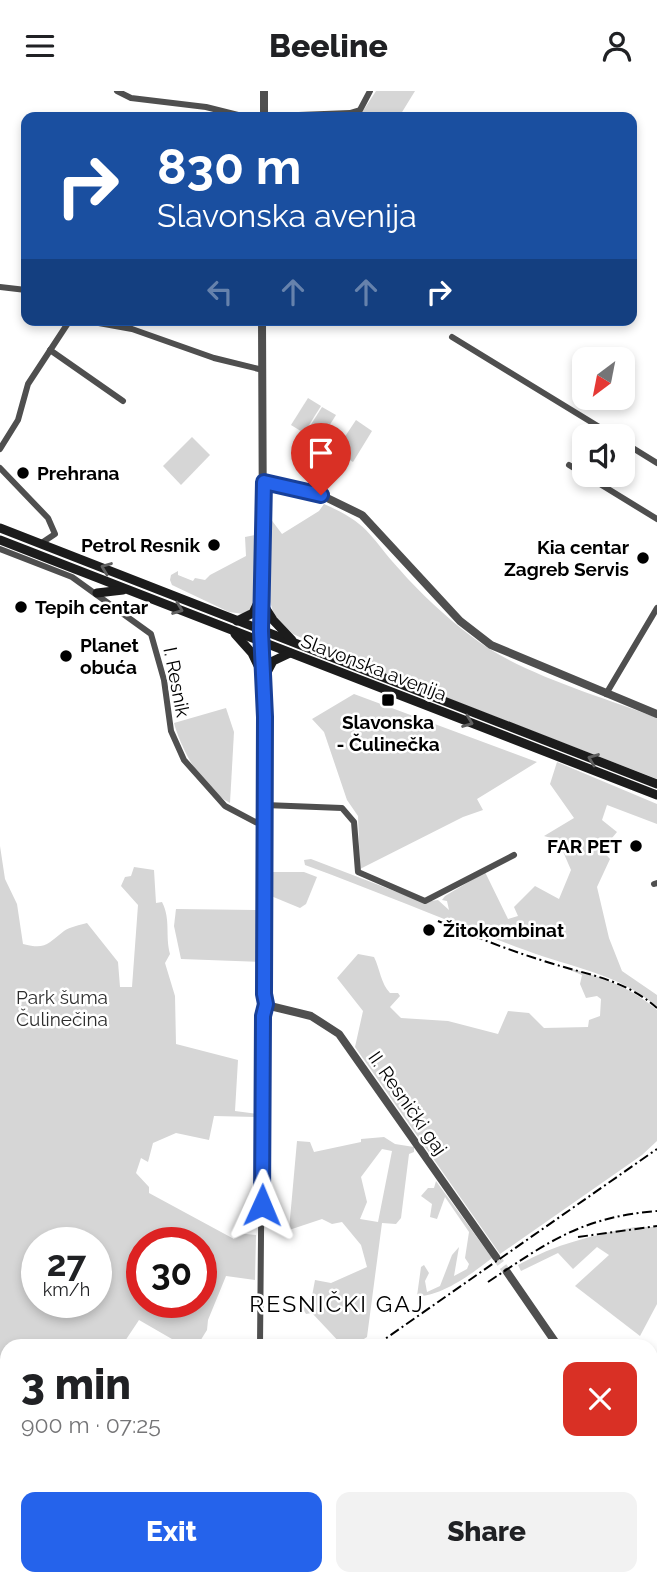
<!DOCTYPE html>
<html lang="en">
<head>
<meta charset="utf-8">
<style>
  :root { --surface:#fff; --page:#f2f2f2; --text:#202124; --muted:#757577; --accent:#2563eb }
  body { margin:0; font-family:Raleway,sans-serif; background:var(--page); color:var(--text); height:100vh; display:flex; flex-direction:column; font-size:26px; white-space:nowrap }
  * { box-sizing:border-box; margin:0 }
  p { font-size:23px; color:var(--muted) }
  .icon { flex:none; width:38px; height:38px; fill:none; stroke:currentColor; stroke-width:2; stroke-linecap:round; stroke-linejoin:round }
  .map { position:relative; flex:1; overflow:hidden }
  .sheet { position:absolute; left:0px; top:1248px; width:658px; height:247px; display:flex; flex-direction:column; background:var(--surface); border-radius:21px 21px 0 0; box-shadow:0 4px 10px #0003 }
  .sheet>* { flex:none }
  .top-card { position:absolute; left:21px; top:21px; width:616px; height:214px; border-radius:14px; box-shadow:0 4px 10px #0003; background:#1a4fa0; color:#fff; overflow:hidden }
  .needle { width:46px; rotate:212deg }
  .controls { position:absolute; left:572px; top:256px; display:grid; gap:14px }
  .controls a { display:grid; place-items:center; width:63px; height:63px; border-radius:14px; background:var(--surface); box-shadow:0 4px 10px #0003; font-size:35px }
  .speed { position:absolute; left:21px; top:1136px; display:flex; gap:14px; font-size:35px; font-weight:700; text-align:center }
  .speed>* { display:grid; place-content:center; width:91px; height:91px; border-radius:50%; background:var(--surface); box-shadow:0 4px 10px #0003; line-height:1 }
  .speed small { font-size:18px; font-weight:400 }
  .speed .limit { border:10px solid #d22; background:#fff; color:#111 }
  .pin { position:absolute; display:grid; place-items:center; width:60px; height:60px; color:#fff; margin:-72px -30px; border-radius:50% 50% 50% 0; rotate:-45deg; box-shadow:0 0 7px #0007 }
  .pin .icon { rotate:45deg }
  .me { position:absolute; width:77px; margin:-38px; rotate:1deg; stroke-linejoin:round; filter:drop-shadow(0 0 5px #0008) }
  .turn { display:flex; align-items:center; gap:24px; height:147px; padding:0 21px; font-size:32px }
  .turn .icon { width:91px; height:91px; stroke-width:2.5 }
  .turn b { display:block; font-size:49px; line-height:60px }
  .lanes { display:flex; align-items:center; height:66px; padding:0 21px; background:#0003; justify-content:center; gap:35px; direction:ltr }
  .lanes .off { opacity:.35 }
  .round { display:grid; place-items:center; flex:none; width:74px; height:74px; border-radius:14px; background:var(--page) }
  .summary { display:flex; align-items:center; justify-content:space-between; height:119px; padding:0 21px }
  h1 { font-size:42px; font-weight:800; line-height:52px }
  .action { display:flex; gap:14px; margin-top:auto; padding:14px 21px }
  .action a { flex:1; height:80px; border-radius:14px; background:var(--accent); color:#fff; font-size:28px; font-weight:800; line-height:80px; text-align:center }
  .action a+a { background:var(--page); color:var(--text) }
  header { display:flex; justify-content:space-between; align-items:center; height:91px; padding:0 21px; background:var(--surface); font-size:32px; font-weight:800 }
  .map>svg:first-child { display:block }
  .green { fill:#d6d6d6; fill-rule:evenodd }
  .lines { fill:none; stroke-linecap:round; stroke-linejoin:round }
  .tertiary-tunnel { stroke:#d9d9d9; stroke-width:8; stroke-dasharray:8 4; stroke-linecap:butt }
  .minor { stroke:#4f4f4f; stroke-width:6 }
  .tertiary { stroke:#4f4f4f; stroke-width:8 }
  .secondary { stroke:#1c1c1c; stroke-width:9 }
  .rail { stroke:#000; stroke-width:2; stroke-dasharray:10 3.5 2 3.5; stroke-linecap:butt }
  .oneway { stroke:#606060 }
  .route-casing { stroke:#184099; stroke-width:18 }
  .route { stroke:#2563eb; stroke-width:12 }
  .poi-dot { fill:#000; stroke:#fff; stroke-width:2.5 }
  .labels { text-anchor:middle; stroke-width:5; stroke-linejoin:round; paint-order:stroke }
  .poi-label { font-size:19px; font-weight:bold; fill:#000; stroke:#fff; text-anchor:start }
  .street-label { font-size:19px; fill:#000; stroke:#fff }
  .park-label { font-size:19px; fill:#2d2d2d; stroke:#fff }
  .quarter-label { font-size:23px; letter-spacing:2px; fill:#000; stroke:#fff }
</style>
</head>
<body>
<header><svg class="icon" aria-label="menu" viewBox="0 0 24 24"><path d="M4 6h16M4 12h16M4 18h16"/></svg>Beeline<svg class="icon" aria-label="person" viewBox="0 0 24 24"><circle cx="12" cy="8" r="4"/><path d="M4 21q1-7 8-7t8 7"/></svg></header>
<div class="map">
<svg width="657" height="1493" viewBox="0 0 657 1493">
  <rect width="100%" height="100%" fill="#fff"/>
  <g class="green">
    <path d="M376,0H415L399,26H349L361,23Z"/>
    <path d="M308,307L321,315L304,342L291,334Z"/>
    <path d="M322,316L336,324L319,351L305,343Z"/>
    <path d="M356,329L372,340L353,371L321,352L326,345L340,353Z"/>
    <path d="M192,346L210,364L181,394L163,375Z"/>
    <path d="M324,413C371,434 368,444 400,479C420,502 446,526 471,545C517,582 600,605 657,627V688L357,572L293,543L275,527L268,504L270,427L282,443L319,420Z"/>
    <path d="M255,444L260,448C259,468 264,511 244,523L229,521L172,494L170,489L171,484L178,480V484L193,490L195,487L205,489L210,484L246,465L245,446Z"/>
    <path d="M354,603L537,671L477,708L483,719L463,726L360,778L358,725L347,709L324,641L312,628Z"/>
    <path d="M226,617L234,641L230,712C203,698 182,661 174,632Z"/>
    <path d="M557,671L657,713V733L607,714L602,729L617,741L602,759L610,768L597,796L609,847L622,880L657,904V916C618,882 572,877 525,859C452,832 379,801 305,774L304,769L311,768L423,811L438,809L449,819L447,810L442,809L445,805L485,781L508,828L518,825L514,816L535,795L559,808L571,779L558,749L544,745L574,727L550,693Z"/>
    <path d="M0,755L5,788L17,813L23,853C46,859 47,853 64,840C70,836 80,834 87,832L118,871L120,896H132L138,814L121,795L125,786L131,785L134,776L154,779L156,812L162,811C171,829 165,844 170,863L165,872L175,905L176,953L238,969L235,1020L258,1023V1026L214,1025L209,1049L176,1042L153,1052L148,1071L141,1067L136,1082L149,1096V1102L234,1148L236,1142L256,1144L255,1189L226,1185L208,1229L207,1239L197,1255H184L139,1229L125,1250L132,1255H7V1488H18L12,1493H0ZM37,1152H96V1211H37ZM142,1152H201V1211H142Z"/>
    <path d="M271,781H304L317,786L306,813L300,817L271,805Z"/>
    <path d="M176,818L261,819V871L181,868L174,835Z"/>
    <path d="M358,863L374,866C380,878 381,893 390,902H398L400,905L390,916L401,927L448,930L498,943L508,920L529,922L544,937L588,936L589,929L600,925L601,908L597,905L586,907L580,893L582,884L560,875C597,884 628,894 657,919V1050L642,1064L500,1163L355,956L363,920L337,887Z"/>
    <path d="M384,1046L395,1053L414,1056V1061L409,1063L401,1127L396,1133L382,1132L367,1246L353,1255H343L312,1222L306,1223L303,1218L312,1205L315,1189L331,1192L367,1176L361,1154L342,1131L332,1133L322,1128L289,1139L297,1050L310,1051L314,1061L361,1051V1048ZM382,1058L392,1060L378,1131L360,1128L367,1111L361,1086Z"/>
    <path d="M436,1090L492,1167C473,1182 441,1206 417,1205L421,1176L424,1174L429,1182L425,1190L427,1201L440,1195L452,1164L459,1156L454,1185L467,1178L469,1173L465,1167L469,1141L445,1106L437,1128L430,1126L432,1113L421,1105L428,1097H434Z"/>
    <path d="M635,1136H657V1213L640,1245L575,1195L609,1164L597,1156L573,1178L558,1162L521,1180L518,1174C555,1153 594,1144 635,1136Z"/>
    <path d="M657,1283V1383L651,1375V1290Z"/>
    <path d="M651,1453L657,1461V1493H602L596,1488H651Z"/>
    <path d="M408,1488H479L475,1493H405Z"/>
  </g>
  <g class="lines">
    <path class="tertiary-tunnel" d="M496,1166L507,1181"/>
    <g class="minor">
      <path d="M117,0L131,7L206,16L246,26L350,22L360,19L370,0"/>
      <path d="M0,196L26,199"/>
      <path d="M82,229L132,238L214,267L263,279"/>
      <path d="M452,246L614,345"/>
      <path d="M50,259L123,310"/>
      <path d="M623,351L657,372"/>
      <path d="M0,358L18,329L28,293L70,229"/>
      <path d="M569,374L657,428"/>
      <path d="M0,377L48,427L55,443L40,453"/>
      <path d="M0,458L72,486L151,543L164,589L171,640L184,669L225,715L265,736"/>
      <path d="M606,603L657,517"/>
      <path d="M265,714L342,717L354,731L358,781L425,810L514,764"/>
      <path d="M654,793L657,792"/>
      <path d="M260,1255L263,925L266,913"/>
      <path d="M651,1449L657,1456"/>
      <path d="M508,1493L512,1488"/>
    </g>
    <g class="tertiary">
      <path d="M264,26V0"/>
      <path d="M262,229L265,909L270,915L311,925L339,943L496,1166"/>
      <path d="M264,391L321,404L362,424L460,530L491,554L657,623"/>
      <path d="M507,1181L558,1255"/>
      <path d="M592,1488L598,1493"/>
      <path d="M260,1493V1488"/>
    </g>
    <g class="secondary">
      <path d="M0,437L657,693"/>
      <path d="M0,449L657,704"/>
      <path d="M97,502L123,499"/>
      <path d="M261,510L273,529L292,549"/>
      <path d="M237,530L253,522L262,503"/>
      <path d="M235,543L252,562L264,587"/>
      <path d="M264,587L273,570L290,562"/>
    </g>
    <g class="rail">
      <path d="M438,830C473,845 508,859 544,870C586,884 623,887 657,917"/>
      <path d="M578,1146L657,1135"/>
      <path d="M488,1191C548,1151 582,1126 657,1120"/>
      <path d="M375,1255L657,1058"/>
      <path d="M33,1493L41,1488"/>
      <path d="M48,1493L56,1488"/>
      <path d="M72,1493L80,1488"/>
    </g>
  </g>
  <defs><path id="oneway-chevron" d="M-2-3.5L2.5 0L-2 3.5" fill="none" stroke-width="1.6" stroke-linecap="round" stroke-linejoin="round" transform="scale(1.75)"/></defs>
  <g class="oneway">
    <use href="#oneway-chevron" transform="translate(106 477) rotate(-159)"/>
    <use href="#oneway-chevron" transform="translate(178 518) rotate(21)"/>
    <use href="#oneway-chevron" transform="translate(468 631) rotate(21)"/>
    <use href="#oneway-chevron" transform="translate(593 668) rotate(-159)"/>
  </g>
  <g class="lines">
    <defs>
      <path id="route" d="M262,1114L263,925L266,913L264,903L265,626L261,540L264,391L321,404"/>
    </defs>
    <use href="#route" class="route-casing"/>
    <use href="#route" class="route"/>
  </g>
  <g class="poi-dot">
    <circle cx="23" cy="382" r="7"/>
    <circle cx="214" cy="454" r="7"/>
    <circle cx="643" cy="467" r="7"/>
    <circle cx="21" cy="516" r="7"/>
    <circle cx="66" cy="565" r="7"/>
    <rect x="381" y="602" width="14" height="14" rx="3.5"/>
    <circle cx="636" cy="755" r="7"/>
    <circle cx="429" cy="839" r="7"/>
  </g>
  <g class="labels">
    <g class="poi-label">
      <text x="37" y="389">Prehrana</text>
      <text x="200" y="461" text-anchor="end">Petrol Resnik</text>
      <text x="629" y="463" text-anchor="end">Kia centar<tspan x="629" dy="22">Zagreb Servis</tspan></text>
      <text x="35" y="523">Tepih centar</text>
      <text x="80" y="561">Planet<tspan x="80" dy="22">obuća</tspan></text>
      <text x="388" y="638" text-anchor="middle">Slavonska<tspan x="388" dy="22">- Čulinečka</tspan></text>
      <text x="622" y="762" text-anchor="end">FAR PET</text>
      <text x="443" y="846">Žitokombinat</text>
    </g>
    <g class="street-label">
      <text transform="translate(374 576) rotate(21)" y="7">Slavonska avenija</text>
      <text transform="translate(177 591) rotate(79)" y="7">I. Resnik</text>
      <text transform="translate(408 1012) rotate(55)" y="7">II. Resnički gaj</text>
    </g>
    <g class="park-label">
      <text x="62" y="913">Park šuma<tspan x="62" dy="22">Čulinečina</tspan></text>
    </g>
    <g class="quarter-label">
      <text x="337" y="1221">RESNIČKI GAJ</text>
    </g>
  </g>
</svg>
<div class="controls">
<a><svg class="needle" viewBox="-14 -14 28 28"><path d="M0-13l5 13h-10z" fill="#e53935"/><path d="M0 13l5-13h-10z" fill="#757577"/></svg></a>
<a><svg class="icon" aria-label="sound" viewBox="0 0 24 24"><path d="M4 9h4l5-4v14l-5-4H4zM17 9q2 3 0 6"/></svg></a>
</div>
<div class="speed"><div>27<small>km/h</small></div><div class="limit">30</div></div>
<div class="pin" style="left:321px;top:404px;background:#d93025"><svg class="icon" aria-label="arrive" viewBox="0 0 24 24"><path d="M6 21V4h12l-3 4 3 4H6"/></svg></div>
<svg class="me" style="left:262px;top:1114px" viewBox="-20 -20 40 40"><path d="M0-17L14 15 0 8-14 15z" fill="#2563eb" stroke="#fff" stroke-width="4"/></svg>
<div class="top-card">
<div class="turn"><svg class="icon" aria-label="right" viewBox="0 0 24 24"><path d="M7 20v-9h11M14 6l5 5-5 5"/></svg><div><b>830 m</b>Slavonska avenija</div></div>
<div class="lanes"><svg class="icon off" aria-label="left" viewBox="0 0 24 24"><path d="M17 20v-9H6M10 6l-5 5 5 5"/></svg><svg class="icon off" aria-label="ahead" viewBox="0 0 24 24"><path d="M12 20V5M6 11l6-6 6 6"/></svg><svg class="icon off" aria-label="ahead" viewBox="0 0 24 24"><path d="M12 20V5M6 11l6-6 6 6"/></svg><svg class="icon" aria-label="right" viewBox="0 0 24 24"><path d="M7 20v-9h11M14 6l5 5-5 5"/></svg></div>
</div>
<section class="sheet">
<div class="summary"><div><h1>3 min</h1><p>900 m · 07:25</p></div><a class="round" style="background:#d93025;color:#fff"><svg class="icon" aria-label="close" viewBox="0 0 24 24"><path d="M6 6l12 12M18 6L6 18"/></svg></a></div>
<div class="action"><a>Exit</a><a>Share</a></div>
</section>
</div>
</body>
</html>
